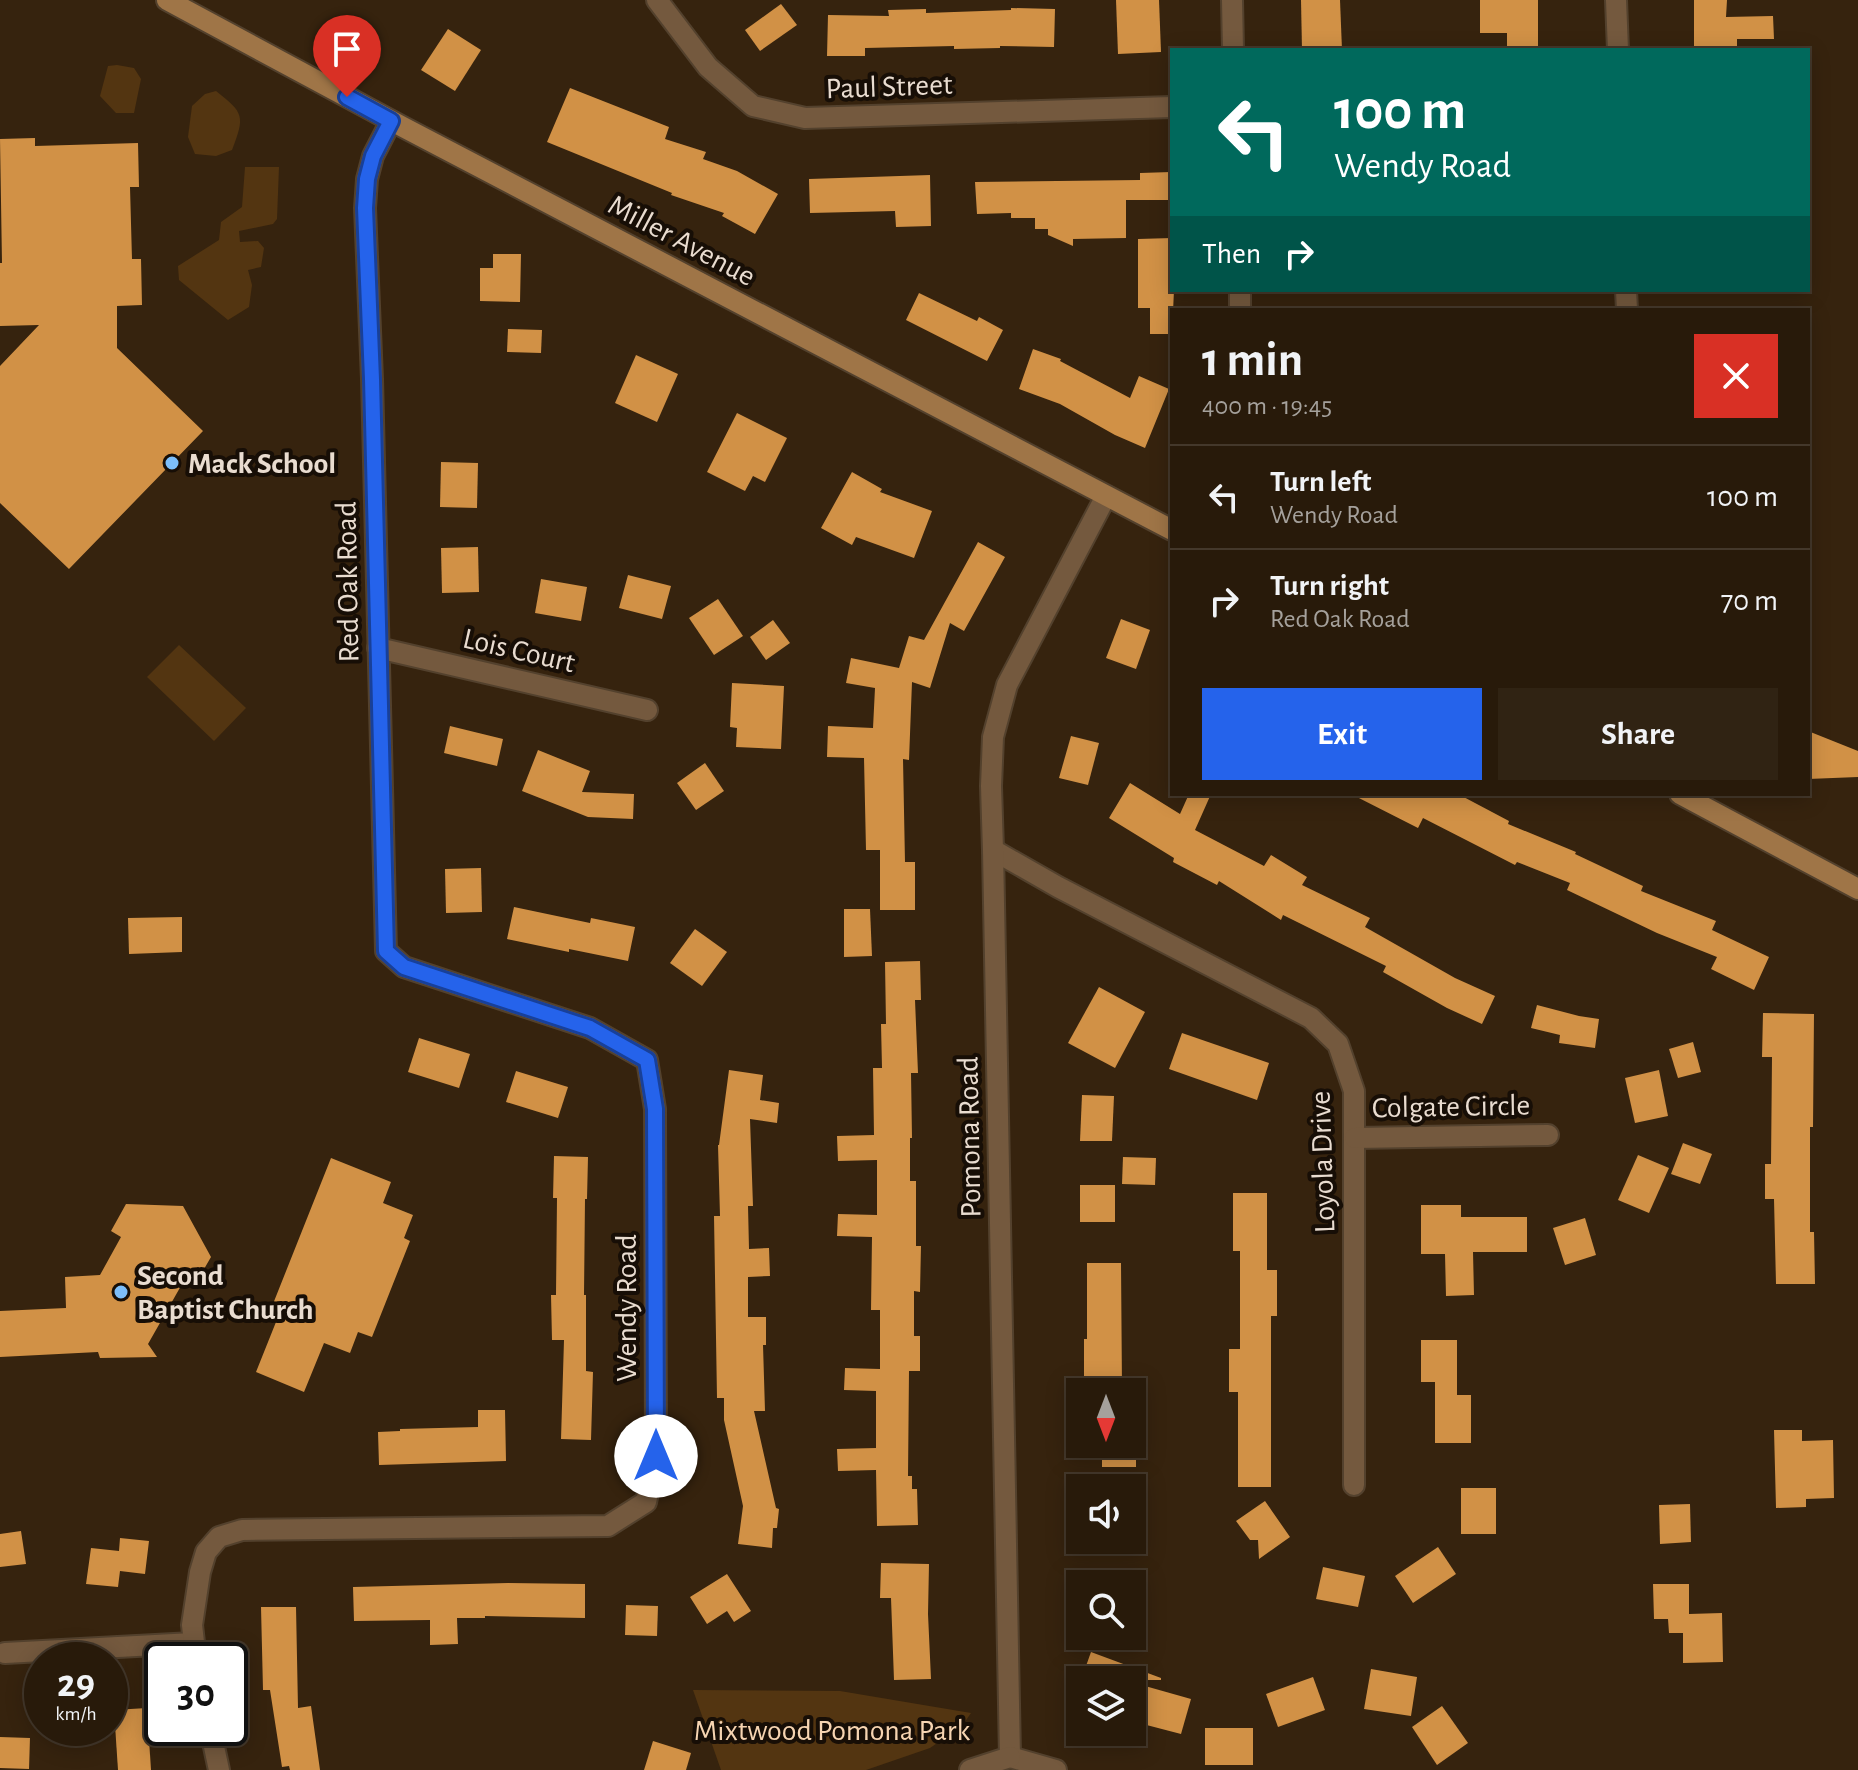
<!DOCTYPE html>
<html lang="en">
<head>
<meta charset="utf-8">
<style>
  :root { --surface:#281a0a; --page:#302313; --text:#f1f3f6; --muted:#a5a19c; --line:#44382b; --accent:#2563eb }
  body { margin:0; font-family:"Alegreya Sans",sans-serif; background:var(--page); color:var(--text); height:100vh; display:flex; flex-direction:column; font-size:30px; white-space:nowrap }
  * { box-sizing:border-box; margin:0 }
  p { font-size:26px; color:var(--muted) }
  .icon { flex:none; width:44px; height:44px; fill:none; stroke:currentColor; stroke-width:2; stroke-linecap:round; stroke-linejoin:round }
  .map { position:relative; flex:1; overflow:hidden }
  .details { position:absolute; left:1170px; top:308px; width:640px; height:488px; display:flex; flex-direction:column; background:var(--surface); border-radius:0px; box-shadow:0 4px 20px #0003,0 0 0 2px var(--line) }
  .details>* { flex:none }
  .guide { position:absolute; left:1170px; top:48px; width:640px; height:244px; border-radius:0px; box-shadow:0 4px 20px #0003,0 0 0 2px var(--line); background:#00695c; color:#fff; overflow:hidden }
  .needle { width:52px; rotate:180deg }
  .tools { position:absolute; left:1066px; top:1378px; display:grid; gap:16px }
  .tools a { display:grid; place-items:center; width:80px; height:80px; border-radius:0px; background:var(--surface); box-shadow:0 4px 20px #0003,0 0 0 2px var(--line); font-size:40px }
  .speed { position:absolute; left:24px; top:1642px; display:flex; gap:16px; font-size:40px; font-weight:700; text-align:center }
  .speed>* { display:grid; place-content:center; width:104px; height:104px; border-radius:50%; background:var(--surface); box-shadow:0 4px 20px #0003,0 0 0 2px var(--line); line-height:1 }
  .speed small { font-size:20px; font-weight:400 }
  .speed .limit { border:4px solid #111; border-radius:12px; background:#fff; color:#111 }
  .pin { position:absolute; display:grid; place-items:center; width:68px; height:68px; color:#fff; margin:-82px -34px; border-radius:50% 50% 50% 0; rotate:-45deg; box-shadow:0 0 8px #0007 }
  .pin .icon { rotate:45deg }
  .me { position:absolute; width:88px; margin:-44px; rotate:0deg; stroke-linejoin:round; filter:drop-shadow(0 0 6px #0008) }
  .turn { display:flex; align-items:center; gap:28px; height:168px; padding:0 32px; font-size:36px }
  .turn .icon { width:104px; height:104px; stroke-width:2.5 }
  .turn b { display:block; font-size:56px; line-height:68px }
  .then { display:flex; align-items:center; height:76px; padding:0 32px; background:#0003; gap:16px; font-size:30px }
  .round { display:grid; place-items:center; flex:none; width:84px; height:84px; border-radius:0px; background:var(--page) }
  .head { display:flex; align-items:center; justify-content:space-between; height:136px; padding:0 32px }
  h1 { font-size:48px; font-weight:600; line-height:60px }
  .action { display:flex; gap:16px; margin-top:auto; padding:16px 32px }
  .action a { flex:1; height:92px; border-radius:0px; background:var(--accent); color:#fff; font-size:32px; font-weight:600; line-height:92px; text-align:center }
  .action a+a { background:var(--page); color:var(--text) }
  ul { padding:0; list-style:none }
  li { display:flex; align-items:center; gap:24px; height:104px; padding:0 32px; border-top:2px solid var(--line) }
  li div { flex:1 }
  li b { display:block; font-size:30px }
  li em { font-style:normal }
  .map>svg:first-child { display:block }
  .green { fill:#533511 }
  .building { fill:#d19146 }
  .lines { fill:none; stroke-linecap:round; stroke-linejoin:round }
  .minor-casing { stroke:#53412d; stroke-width:24 }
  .secondary-casing { stroke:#53412d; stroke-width:24 }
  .minor { stroke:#74593e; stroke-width:20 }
  .secondary { stroke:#9f7547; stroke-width:20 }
  .route-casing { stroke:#184099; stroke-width:20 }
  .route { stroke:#2563eb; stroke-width:14 }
  .poi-dot { fill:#7dbef9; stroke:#170e06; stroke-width:3 }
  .labels { text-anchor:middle; stroke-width:8; stroke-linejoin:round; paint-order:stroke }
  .street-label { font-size:30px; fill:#e9dcd0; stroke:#170e06 }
  .poi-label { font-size:30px; font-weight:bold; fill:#e9dcd0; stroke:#170e06; text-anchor:start }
  .park-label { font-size:30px; fill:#f6d4b1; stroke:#170e06 }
</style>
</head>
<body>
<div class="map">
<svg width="1858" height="1770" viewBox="0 0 1858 1770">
  <rect width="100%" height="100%" fill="#36230e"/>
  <g class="green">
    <path d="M117,65L134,68L141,79L134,113H116L100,96L108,66Z"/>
    <path d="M216,91C244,113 245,116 232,150L216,156L195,154L188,137L192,106L205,94Z"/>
    <path d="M245,167H279L277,219L273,224L239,231L240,242L258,241L264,248L261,267L248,270L252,285L249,307L228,320L179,280L178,266L219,240L221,222L242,207Z"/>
    <path d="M179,645L246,708L214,741L147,677Z"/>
    <path d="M693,1690L840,1691L971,1713L962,1726L930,1748L866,1770H721Z"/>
  </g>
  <g class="building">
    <path d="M1116,0H1159L1161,52L1118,54Z"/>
    <path d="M1301,0H1340L1342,50H1302Z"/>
    <path d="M1480,0H1538V50H1507V33H1480Z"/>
    <path d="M1694,0H1727L1726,17L1773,16L1774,39H1737V50H1694Z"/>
    <path d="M781,4L797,25L760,51L745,30Z"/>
    <path d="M1011,8L1055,9L1054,47L1000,46V48L954,49V46L865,48V56H827L828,15L889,16L888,10L926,9V13L1011,10Z"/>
    <path d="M448,29L481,50L455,91L421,70Z"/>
    <path d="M570,88L669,127L665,139L706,152L703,159L737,171L778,194L755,234L722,216L724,213L671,195L672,193L547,142Z"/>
    <path d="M35,138V146L138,143L139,187H130L132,259H141L142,305L117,306V348L203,431L69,569L0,503V366L39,325L0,326V263H2L0,139Z"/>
    <path d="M1171,172V200H1126V238L1073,239V246L1048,235V229H1035V218H1011V213L977,214L975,182L1140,180V173Z"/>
    <path d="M930,175L931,226L896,227L895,211L810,213L809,179Z"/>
    <path d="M1172,238V290H1174L1172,334H1150V308H1138V239Z"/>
    <path d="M493,254H521L520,302L480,301V268H493Z"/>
    <path d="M919,293L977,321L979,317L1003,330L987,361L906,320Z"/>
    <path d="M508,329L542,330L541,353L507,352Z"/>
    <path d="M1033,349L1061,359L1060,361L1130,398L1139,376L1169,389L1145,448L1115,435L1060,404L1019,389Z"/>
    <path d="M636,355L678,374L657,422L615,403Z"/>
    <path d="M737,413L787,438L765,482L753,476L745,491L707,472Z"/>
    <path d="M441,462L478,463L477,508L440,507Z"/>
    <path d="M852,472L882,489L880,492L932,511L914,558L856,537L852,545L821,528Z"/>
    <path d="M978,542L1005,557L964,631L950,623L930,688L912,682L909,760L903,759L905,862H915V910H880V850H866L864,758L827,757L828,726L873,728L875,688L846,683L851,658L899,668L909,636L924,640Z"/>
    <path d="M478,547L479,592L442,593L441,548Z"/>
    <path d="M628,575L671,586L662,619L619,608Z"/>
    <path d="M541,579L587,587L581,621L535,613Z"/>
    <path d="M718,599L743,636L714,655L689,618Z"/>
    <path d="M1121,619L1150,630L1136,669L1106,658Z"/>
    <path d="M773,620L790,643L766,660L750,637Z"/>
    <path d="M732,683L784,686L781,749L736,747L737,728L730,727Z"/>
    <path d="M450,726L503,739L497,766L444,753Z"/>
    <path d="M1808,731L1858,751V777L1808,779Z"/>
    <path d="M1071,736L1099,743L1088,785L1059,778Z"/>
    <path d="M538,750L590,771L582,792L634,794L633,819L588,817L522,791Z"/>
    <path d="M705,763L724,791L696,810L677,783Z"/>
    <path d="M1130,783L1180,814L1189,794H1211L1195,830L1264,866L1271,855L1307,877L1302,885L1370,918L1365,927L1455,978L1495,996L1482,1024L1447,1008L1383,972L1386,966L1283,915L1281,920L1219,881L1217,885L1173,862L1174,858L1109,818Z"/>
    <path d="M1351,794H1458L1509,821L1508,824L1576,852L1575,854L1643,886L1641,891L1716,921L1712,930L1769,957L1754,990L1711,969L1717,957L1657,933L1567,890L1570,883L1517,862L1515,865L1423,818L1418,828Z"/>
    <path d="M481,868L482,912L446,913L445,869Z"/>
    <path d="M514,907L590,923L591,918L635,927L628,961L569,949V952L507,939Z"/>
    <path d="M844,909H870L872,956L844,957Z"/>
    <path d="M182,917V952L129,954L128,918Z"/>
    <path d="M695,929L727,952L702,986L670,963Z"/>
    <path d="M920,961L921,1000H915L918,1073H911L912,1138H910V1181H916V1246H921L920,1292L914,1291V1336H920V1371H909L908,1476H912V1489H917L918,1525L877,1526L876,1470L838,1471L837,1449L876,1448V1391L844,1390L845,1368L880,1369V1310H871L872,1237L837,1236L838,1214L877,1215V1160L838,1161L837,1136L874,1135L873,1068H882L881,1024H886L885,962Z"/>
    <path d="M1099,987L1145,1012L1115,1068L1068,1043Z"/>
    <path d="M1537,1005L1579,1016L1599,1019L1595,1048L1559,1043L1560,1035L1531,1028Z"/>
    <path d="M1763,1013L1814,1014L1813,1127H1810V1232H1814L1815,1284H1776L1774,1199H1765V1164H1771L1772,1057H1762Z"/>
    <path d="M1182,1033L1269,1063L1257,1100L1169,1069Z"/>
    <path d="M419,1038L470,1054L459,1088L408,1072Z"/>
    <path d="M1693,1042L1701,1072L1678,1078L1669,1049Z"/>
    <path d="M729,1070L763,1075L760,1100L779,1103L777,1123L750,1119L753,1206H748L749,1249L769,1248L770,1276L748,1277V1317H766V1345H763L765,1411H754L776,1508L779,1509L777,1528H773L772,1548L738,1544L743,1506L724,1420V1398H717L714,1216H720L718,1145H719Z"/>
    <path d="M1659,1070L1668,1116L1635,1123L1625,1078Z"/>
    <path d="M516,1071L568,1087L558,1118L506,1102Z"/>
    <path d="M1082,1095L1114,1096L1112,1141H1080Z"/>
    <path d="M1683,1143L1712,1154L1700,1184L1671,1174Z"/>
    <path d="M1638,1155L1669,1168L1649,1213L1618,1200Z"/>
    <path d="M554,1156L588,1157L587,1199H585L584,1295H586V1371L593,1372L591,1440L561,1439L564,1340H552L551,1295H556L557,1198H553Z"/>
    <path d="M1123,1157L1156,1158L1155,1185L1122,1184Z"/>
    <path d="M331,1158L391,1182L383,1203L413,1215L404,1238L410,1241L372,1337L358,1332L350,1353L324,1343L304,1392L256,1372L276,1322L267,1319Z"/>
    <rect x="1080" y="1185" width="35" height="37"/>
    <path d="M1233,1193H1267V1270H1277V1316H1271V1487H1238V1392H1229V1349H1240V1251H1233Z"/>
    <path d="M126,1204L183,1206L211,1257L200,1276L190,1270L148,1344L157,1357L100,1358L98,1352L0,1357V1311L66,1308L65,1277L100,1275L121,1237L111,1231Z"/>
    <path d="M1421,1205H1461V1217H1527V1252H1473L1474,1295L1446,1296L1445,1254H1421Z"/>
    <path d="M1585,1218L1596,1255L1565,1265L1553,1228Z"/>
    <path d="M1087,1263H1121L1122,1388H1084V1339H1087Z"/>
    <path d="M1421,1340H1457V1395H1471V1443H1435V1382H1421Z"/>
    <path d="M478,1410H505L506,1461L379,1465L378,1432L400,1431V1429L478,1427Z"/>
    <path d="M1774,1430H1802V1441L1833,1440L1834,1498L1806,1499V1507L1776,1508Z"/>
    <rect x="1102" y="1444" width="34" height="23"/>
    <rect x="1461" y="1488" width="35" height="46"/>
    <path d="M1265,1501L1290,1537L1259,1559L1258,1540H1250L1236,1521Z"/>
    <path d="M1690,1504L1691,1542L1660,1544L1659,1505Z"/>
    <path d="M21,1531L26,1564L0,1567V1534Z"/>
    <path d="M120,1538L149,1541L145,1574L120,1571L118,1587L86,1584L91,1548L119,1551Z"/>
    <path d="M1438,1547L1456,1574L1413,1603L1395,1576Z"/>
    <path d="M881,1563L929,1564L928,1614L931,1679L894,1680L891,1598H880Z"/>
    <path d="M1323,1567L1365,1576L1358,1607L1316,1599Z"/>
    <path d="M727,1574L751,1611L734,1622L727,1611L707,1624L690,1597Z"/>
    <path d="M508,1583L585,1584V1618L485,1616V1618H457L458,1644L430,1645V1620L354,1621L353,1587Z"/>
    <path d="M1653,1584H1689V1614L1722,1613L1723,1662L1683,1663V1633H1669L1668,1619H1654Z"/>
    <path d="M626,1605L658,1606L657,1636L625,1635Z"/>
    <path d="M261,1607H296L298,1708L311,1706L320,1770H290L289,1766L282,1767L270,1690H263Z"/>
    <path d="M1091,1652L1161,1678V1680H1081Z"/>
    <path d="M1371,1669L1417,1677L1411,1716L1364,1709Z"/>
    <path d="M1313,1677L1325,1710L1278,1727L1266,1694Z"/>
    <path d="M1145,1686L1191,1699L1181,1734L1135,1722Z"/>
    <path d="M1442,1706L1468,1743L1437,1765L1412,1727Z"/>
    <path d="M147,1708L151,1770H118L114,1710Z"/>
    <rect x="1205" y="1728" width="48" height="37"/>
    <path d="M0,1737L30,1738L29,1769L0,1768Z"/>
    <path d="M653,1741L691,1753L686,1770H644Z"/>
  </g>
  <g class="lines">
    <defs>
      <g id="minor">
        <path d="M657,0L708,67L753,106L805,118L1172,107"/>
        <path d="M1232,0L1233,50"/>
        <path d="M1616,0L1618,50"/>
        <path d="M1240,290V310"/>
        <path d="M1626,290L1627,310"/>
        <path d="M378,648L647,710"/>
        <path d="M993,850L1058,887L1311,1018L1338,1044L1354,1091V1485"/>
        <path d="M1355,1138L1548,1135"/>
        <path d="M5,1653L193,1643"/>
        <path d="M196,1660L192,1625L200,1572L206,1552L219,1537L242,1530L608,1526L646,1502L656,1456L655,1109L647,1060L590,1028L404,967L386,951L372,379L365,208L367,179L373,156L391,121"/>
        <path d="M210,1728L219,1770"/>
        <path d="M1010,1757L993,850L991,786L993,737L1007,685L1106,496"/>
        <path d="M1010,1757L1056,1770"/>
        <path d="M970,1770L1010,1757"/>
      </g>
      <g id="secondary">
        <path d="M167,0L403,127L1172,530"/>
        <path d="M1680,794L1858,889"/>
      </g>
    </defs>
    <use href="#minor" class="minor-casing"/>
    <use href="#secondary" class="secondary-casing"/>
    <use href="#minor" class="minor"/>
    <use href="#secondary" class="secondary"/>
  </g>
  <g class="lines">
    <defs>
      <path id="route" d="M347,97L391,121L373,156L367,179L365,208L372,379L386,951L404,967L590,1028L647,1060L655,1109L656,1456"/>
    </defs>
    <use href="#route" class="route-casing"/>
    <use href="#route" class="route"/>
  </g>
  <g class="poi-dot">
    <circle cx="172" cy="463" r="8"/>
    <circle cx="121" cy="1292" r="8"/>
  </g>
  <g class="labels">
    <g class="street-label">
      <text transform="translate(889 86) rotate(-2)" y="10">Paul Street</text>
      <text transform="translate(682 240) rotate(28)" y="10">Miller Avenue</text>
      <text transform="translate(347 582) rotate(-91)" y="10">Red Oak Road</text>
      <text transform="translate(519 650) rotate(13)" y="10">Lois Court</text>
      <text transform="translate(1451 1106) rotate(-1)" y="10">Colgate Circle</text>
      <text transform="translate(969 1137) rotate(-91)" y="10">Pomona Road</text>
      <text transform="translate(1322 1162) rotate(-92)" y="10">Loyola Drive</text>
      <text transform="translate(626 1308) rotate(-90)" y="10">Wendy Road</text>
    </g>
    <g class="poi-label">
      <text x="188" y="473">Mack School</text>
      <text x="137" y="1285">Second<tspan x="137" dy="34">Baptist Church</tspan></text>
    </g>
    <g class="park-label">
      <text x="832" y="1740">Mixtwood Pomona Park</text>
    </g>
  </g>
</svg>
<div class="tools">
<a><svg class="needle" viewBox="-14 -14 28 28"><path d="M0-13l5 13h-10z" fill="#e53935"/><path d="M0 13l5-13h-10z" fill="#a5a19c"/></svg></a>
<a><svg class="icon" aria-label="sound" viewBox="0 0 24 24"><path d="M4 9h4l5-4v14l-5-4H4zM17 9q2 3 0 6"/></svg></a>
<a><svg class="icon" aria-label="search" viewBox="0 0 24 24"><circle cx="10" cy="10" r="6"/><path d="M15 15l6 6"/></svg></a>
<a><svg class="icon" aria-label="layers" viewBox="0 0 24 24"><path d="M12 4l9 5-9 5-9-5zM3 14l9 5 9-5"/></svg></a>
</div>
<div class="speed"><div>29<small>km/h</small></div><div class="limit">30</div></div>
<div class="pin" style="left:347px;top:97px;background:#d93025"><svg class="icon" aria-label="arrive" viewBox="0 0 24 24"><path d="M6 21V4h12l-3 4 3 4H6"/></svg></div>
<svg class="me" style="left:656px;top:1456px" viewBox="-20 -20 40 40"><circle r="19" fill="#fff"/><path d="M0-13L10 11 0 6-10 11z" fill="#2563eb"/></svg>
<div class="guide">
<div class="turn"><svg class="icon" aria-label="left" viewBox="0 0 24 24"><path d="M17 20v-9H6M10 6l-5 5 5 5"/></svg><div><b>100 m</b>Wendy Road</div></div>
<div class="then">Then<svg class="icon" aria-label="right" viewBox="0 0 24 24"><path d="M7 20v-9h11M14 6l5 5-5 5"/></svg></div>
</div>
<section class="details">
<div class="head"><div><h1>1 min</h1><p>400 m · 19:45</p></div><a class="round" style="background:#d93025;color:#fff"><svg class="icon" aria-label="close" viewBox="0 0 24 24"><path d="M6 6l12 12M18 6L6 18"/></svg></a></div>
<ul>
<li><svg class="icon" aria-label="left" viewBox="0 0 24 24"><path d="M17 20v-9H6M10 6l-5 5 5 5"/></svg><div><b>Turn left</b><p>Wendy Road</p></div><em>100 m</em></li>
<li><svg class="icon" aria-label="right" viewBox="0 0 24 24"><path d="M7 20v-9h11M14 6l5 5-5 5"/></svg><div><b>Turn right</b><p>Red Oak Road</p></div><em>70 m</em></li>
</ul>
<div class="action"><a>Exit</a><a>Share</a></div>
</section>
</div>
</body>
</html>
